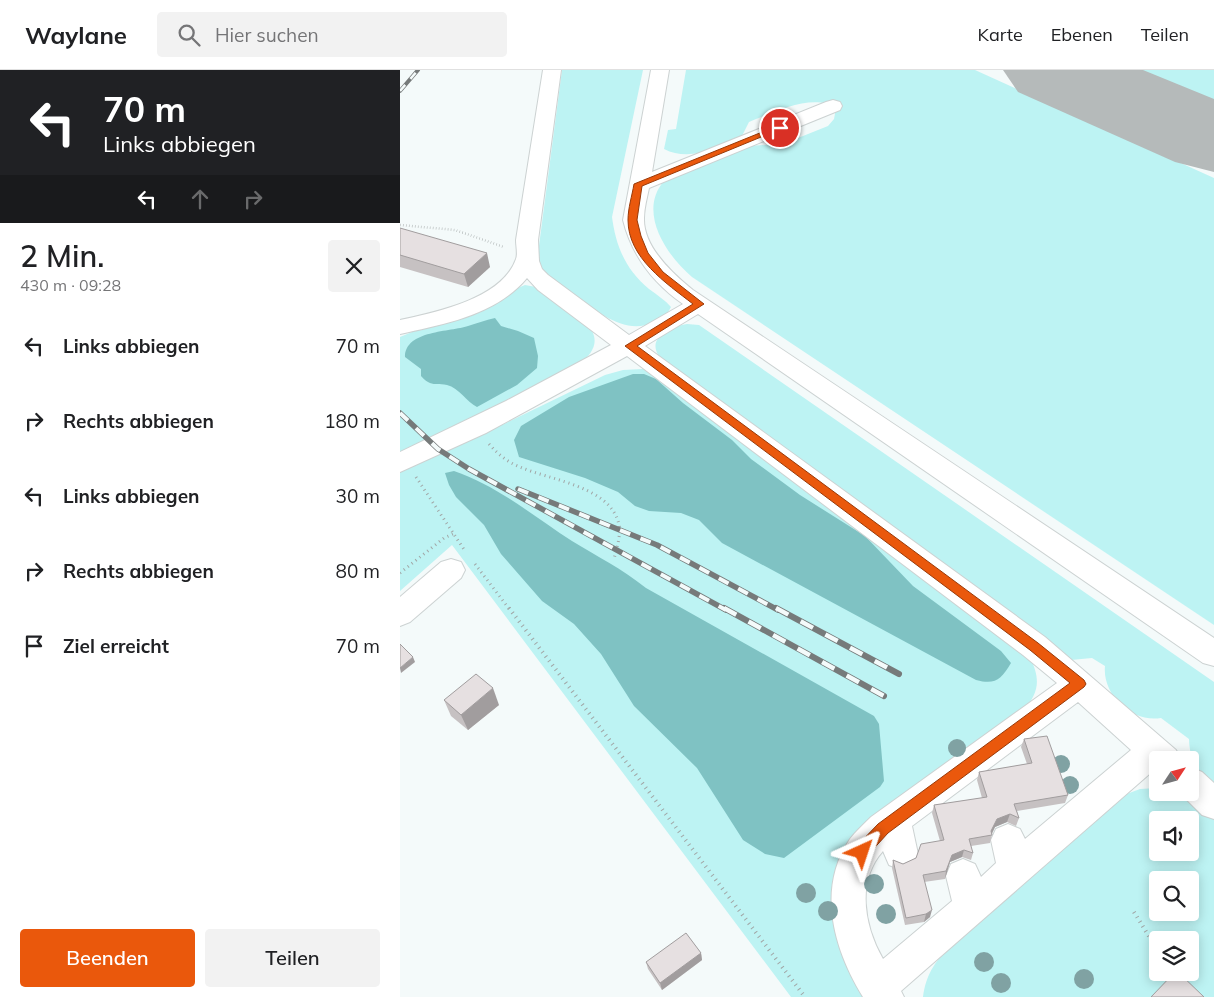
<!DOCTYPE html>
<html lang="de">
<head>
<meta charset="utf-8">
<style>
  :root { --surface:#fff; --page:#f2f2f2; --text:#202124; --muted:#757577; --line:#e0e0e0; --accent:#ea580c }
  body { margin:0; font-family:Mulish,sans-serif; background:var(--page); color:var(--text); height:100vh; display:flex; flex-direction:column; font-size:19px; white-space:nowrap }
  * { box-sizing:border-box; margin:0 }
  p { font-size:16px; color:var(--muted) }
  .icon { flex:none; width:28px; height:28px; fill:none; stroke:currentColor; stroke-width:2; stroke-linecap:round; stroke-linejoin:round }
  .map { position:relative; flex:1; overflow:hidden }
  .details { display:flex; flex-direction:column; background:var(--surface); width:400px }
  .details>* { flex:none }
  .top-card { background:#202124; color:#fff; overflow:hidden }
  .needle { width:32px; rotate:54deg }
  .tools { position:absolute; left:749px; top:681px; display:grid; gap:10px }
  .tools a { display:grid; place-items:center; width:50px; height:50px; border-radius:5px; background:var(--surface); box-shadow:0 2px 12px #0003; font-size:25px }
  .pin { position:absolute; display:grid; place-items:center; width:42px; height:42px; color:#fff; margin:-21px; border:2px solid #fff; border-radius:50%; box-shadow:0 1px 5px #0007 }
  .me { position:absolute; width:55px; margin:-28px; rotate:42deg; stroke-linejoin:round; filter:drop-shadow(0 0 4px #0008) }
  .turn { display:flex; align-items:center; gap:18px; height:105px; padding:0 20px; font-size:22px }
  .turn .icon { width:65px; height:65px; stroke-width:2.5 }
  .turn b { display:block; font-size:35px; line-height:42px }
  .lanes { display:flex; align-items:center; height:48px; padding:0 20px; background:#0003; justify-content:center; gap:25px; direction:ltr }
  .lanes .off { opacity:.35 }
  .round { display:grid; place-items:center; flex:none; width:52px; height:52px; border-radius:5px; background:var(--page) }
  .summary { display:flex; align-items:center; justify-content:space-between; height:85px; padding:0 20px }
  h1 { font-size:30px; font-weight:600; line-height:38px }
  .action { display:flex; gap:10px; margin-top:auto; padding:10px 20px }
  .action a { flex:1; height:58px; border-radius:5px; background:var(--accent); color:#fff; font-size:20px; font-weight:600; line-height:58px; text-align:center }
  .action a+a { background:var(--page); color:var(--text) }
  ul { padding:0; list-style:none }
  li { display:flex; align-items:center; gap:15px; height:75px; padding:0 20px }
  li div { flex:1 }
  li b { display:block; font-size:19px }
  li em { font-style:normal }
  header { display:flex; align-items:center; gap:30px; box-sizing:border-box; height:70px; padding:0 25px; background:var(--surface); border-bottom:1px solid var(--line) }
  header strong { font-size:24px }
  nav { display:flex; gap:28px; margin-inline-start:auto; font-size:18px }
  .search { width:350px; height:45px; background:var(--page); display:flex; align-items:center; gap:12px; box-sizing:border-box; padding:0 18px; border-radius:5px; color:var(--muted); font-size:19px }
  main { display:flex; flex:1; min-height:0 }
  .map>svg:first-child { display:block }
  .green { fill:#bdf3f3; fill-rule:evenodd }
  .forest { fill:#7fc2c3 }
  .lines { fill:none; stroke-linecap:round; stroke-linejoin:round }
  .runway { fill:#b5baba; fill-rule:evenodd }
  .minor-casing { stroke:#ccd2d2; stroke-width:2 }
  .path-far2 { stroke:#a1a6a6; stroke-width:2.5; stroke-dasharray:0.5 2.5; stroke-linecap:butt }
  .path-far1 { stroke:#a1a6a6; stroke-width:3; stroke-dasharray:1 4; stroke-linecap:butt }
  .path { stroke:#a1a6a6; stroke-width:4; stroke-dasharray:1 4.5; stroke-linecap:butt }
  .minor { fill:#fff; fill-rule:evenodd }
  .rail-far2-casing { stroke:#767a7a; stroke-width:4 }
  .rail-far1-casing { stroke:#767a7a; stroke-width:5.5 }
  .rail-casing { stroke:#767a7a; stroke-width:6 }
  .rail-far2 { stroke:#f4fafa; stroke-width:2.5; stroke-dasharray:8; stroke-linecap:butt }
  .rail-far1 { stroke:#f4fafa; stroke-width:4; stroke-dasharray:11; stroke-linecap:butt }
  .rail { stroke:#f4fafa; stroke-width:4.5; stroke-dasharray:14; stroke-linecap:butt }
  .tree { fill:#80a2a3 }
  .wall { fill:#c6c1c2 }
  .shaded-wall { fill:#a19d9e }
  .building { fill:#e6e0e1; stroke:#a19d9e }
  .route { fill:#ea580c; stroke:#983908 }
</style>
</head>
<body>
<header>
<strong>Waylane</strong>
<div class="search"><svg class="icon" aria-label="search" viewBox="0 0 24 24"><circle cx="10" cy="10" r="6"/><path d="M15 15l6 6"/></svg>Hier suchen</div>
<nav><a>Karte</a><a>Ebenen</a><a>Teilen</a></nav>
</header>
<main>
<section class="details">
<div class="top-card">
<div class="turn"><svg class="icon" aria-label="left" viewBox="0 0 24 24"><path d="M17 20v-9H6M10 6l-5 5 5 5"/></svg><div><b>70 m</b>Links abbiegen</div></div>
<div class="lanes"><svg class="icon" aria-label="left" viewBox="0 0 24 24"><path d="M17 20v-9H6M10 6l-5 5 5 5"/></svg><svg class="icon off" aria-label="ahead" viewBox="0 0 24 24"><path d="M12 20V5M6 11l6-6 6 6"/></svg><svg class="icon off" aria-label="right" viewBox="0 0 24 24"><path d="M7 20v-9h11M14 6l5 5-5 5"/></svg></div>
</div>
<div class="summary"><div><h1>2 Min.</h1><p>430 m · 09:28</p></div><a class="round"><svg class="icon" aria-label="close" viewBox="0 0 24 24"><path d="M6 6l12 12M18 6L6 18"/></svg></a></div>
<ul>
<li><svg class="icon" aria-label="left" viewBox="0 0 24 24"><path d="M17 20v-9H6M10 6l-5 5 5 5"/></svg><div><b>Links abbiegen</b></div><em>70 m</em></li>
<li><svg class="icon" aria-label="right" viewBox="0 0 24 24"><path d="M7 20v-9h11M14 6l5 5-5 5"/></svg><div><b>Rechts abbiegen</b></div><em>180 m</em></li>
<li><svg class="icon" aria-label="left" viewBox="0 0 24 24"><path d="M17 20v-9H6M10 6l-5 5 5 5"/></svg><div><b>Links abbiegen</b></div><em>30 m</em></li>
<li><svg class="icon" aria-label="right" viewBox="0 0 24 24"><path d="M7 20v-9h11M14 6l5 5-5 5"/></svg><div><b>Rechts abbiegen</b></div><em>80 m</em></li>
<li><svg class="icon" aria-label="arrive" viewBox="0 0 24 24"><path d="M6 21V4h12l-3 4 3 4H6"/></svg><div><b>Ziel erreicht</b></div><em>70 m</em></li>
</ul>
<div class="action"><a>Beenden</a><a>Teilen</a></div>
</section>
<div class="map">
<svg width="814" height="927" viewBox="0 0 814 927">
  <rect width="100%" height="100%" fill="#f4fafa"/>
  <g class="green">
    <path d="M162,0H243L212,147C216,177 226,200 249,219C257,225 265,230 271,237C267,245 262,248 254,252C226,266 198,242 177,227C162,216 146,208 137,191Z"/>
    <path d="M286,0H575L814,108V555L292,207C267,186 237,142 264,111L346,76L383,74L428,56L434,49L436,38C413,22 372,43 349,52L341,68C317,78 289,92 264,79L268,60L276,59Z"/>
    <path d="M740,0H814V31Z"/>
    <path d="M125,215L136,217L192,261C199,274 191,285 180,293L45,364L0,384V267Z"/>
    <path d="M287,254L299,255L814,612V717C797,701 790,693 789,669L761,648C732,653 702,625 705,596L692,588L671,590L262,290C243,269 270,257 287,254Z"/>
    <path d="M243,299L248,301L630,588C641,609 639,623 623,641L458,772L470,927H391L52,475L0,521V401L98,352L102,355L205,305L223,300Z"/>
    <path d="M757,718L758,722L782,723L814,747V927H523C526,905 534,893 549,877L724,725L740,719ZM758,750H790V782H758ZM758,810H790V842H758ZM758,870H790V902H758Z"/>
  </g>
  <g class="forest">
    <path d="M95,248L101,256L118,261L134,268L138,286L137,298L117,315L77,337C67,332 59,318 47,315C35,312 32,318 21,306V299L5,287C5,260 51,262 68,256C78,253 85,250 95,248Z"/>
    <path d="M233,304H244L256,309L283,333L332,370L351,389L400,425L465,466L513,516L601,581L611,593C601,610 595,615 576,610L322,473L299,450L281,443L249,441L235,436L218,422L185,408L119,387L114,370L121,356L169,327Z"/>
    <path d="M54,401C98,416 133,446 172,471C198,487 221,498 246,518L474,646L479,654L484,711L480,717L384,788L365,784L343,770L297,698L234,636L201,584L174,554L142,531L101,484L84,455L56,427L49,415L45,403Z"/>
  </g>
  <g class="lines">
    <path class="runway" d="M603,0H743L814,29V102L775,92L618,22Z"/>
    <defs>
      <g id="minor">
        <path d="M143,0H161L138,170L139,191L142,199L148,205L229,265L283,234C253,213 232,186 223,150L251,0H269L252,102L426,32L433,30L440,32L442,36L440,40L249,118C247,128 244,138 244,148C243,177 273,204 293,220L814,568V596L803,593L298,244L245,276L645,567L776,680L781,690H758V702L754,700L501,921L504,927H463C434,880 416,819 450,769C456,761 464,754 471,747L657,613L623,585L227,286L86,363L0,402V382L106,331L211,275L138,220L127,208C96,245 45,254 0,264V250C36,242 102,229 116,189C118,184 116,176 116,170ZM678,632L731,680L625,769L620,759L608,754L596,759L591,770L596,793L581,807L575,794L563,789L551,794L546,806L552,831L483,889C464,856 456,811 483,781L489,795L501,800L513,795L518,784L512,756Z"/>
        <path d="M51,489L61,492L65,500L61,508L10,552L0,556V527L41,492Z"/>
        <path d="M790,697L802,702L814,713V749L802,745L779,722H790Z"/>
      </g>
    </defs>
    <use href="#minor" class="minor-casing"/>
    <path class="path-far2" d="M0,155L55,160L104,177"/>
    <g class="path-far1">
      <path d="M89,374C98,384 107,392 120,397C150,410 207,416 218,451C222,462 217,478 214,489"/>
      <path d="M16,407L65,481"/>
      <path d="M75,494L110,540"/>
      <path d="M0,503L44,468L53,464"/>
    </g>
    <g class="path">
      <path d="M109,538L405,927"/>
      <path d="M734,842L758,881"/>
    </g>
    <use href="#minor" class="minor"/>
    <defs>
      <path id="rail-far2" d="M0,21L18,0"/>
      <g id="rail-far1">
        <path d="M0,343L38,379L69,399L326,540"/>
        <path d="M118,419L257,475L378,540"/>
      </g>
      <g id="rail">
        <path d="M324,538L484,626"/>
        <path d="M376,538L499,604"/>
      </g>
    </defs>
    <use href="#rail-far2" class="rail-far2-casing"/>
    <use href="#rail-far1" class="rail-far1-casing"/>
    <use href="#rail" class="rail-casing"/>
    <use href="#rail-far2" class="rail-far2"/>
    <use href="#rail-far1" class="rail-far1"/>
    <use href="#rail" class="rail"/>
  </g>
  <g class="tree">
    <circle cx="557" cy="678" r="9"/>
    <circle cx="661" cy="694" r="9"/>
    <circle cx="670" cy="715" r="9"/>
    <circle cx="474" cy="814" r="10"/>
    <circle cx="406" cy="823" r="10"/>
    <circle cx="428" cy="841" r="10"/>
    <circle cx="486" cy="844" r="10"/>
    <circle cx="584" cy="892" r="10"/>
    <circle cx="684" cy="909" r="10"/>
    <circle cx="601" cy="913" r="10"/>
  </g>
  <g class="wall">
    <path d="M0,158L90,197L68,217L0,197Z"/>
    <path d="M44,630L99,635L68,660L51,646Z"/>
    <path d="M624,669L668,725L665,733L617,741L619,748L616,756L607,752L595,757L592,764L590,773L571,776L573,783L571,790L562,787L550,792L545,809L524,812L530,847L524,852L505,855L492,798L493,790L503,794L516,788L540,771L532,743L534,735L582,728L577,710L579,702L627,694L621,677Z"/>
    <path d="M301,883L302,890L262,920L248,899L246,892Z"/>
  </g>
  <g class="shaded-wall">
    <path d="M87,183L90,197L68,217L64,204Z"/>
    <path d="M13,587L15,592L1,603L0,598Z"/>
    <path d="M93,618L99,635L68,660L61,645Z"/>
    <path d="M610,744L607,752L595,757L591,765V761L597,749Z"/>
    <path d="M564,780L562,787L550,792L545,809L546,801L552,785Z"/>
    <path d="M532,840L530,847L524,852L526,844Z"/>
    <path d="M301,883L302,890L262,920L260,913Z"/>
  </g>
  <g class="building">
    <path d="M0,158L87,183L64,204L0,185Z"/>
    <path d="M0,574L13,587L0,598Z"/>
    <path d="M76,604L93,618L61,645L44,630Z"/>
    <path d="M647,666L668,725L614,734L619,748L610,744L597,749L591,761L592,765L569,769L573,783L564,780L552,785L546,801L523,805L532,840L526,844L506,848L493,790L503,794L516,788L521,774L544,770L534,735L587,727L579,702L632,693L624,669Z"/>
    <path d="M286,863L301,883L260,913L246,892Z"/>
    <path d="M775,902H778L804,927H751Z"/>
  </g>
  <path class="route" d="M377,56L383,58L242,116L237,150L241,166L248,183L263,202L304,234L237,276L638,573L684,610L686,614L684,617L488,763L467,786L462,788L456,786L454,782L456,777L478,754L670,613L630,580L225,276L293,234C266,213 228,188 228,150C228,138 232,126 234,114Z"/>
</svg>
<div class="tools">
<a><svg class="needle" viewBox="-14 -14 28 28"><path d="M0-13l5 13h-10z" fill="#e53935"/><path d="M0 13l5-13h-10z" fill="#757577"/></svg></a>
<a><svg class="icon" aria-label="sound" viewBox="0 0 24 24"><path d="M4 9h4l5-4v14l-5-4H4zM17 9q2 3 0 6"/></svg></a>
<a><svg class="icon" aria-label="search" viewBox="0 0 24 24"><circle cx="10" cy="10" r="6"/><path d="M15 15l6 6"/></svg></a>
<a><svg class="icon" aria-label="layers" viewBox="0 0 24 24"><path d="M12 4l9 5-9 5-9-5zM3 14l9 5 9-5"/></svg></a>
</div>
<div class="pin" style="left:380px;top:58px;background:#d93025"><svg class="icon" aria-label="arrive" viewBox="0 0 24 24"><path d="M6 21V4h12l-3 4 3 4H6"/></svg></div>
<svg class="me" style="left:462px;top:782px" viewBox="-20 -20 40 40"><path d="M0-17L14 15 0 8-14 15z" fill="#ea580c" stroke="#fff" stroke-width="4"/></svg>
</div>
</main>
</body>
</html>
